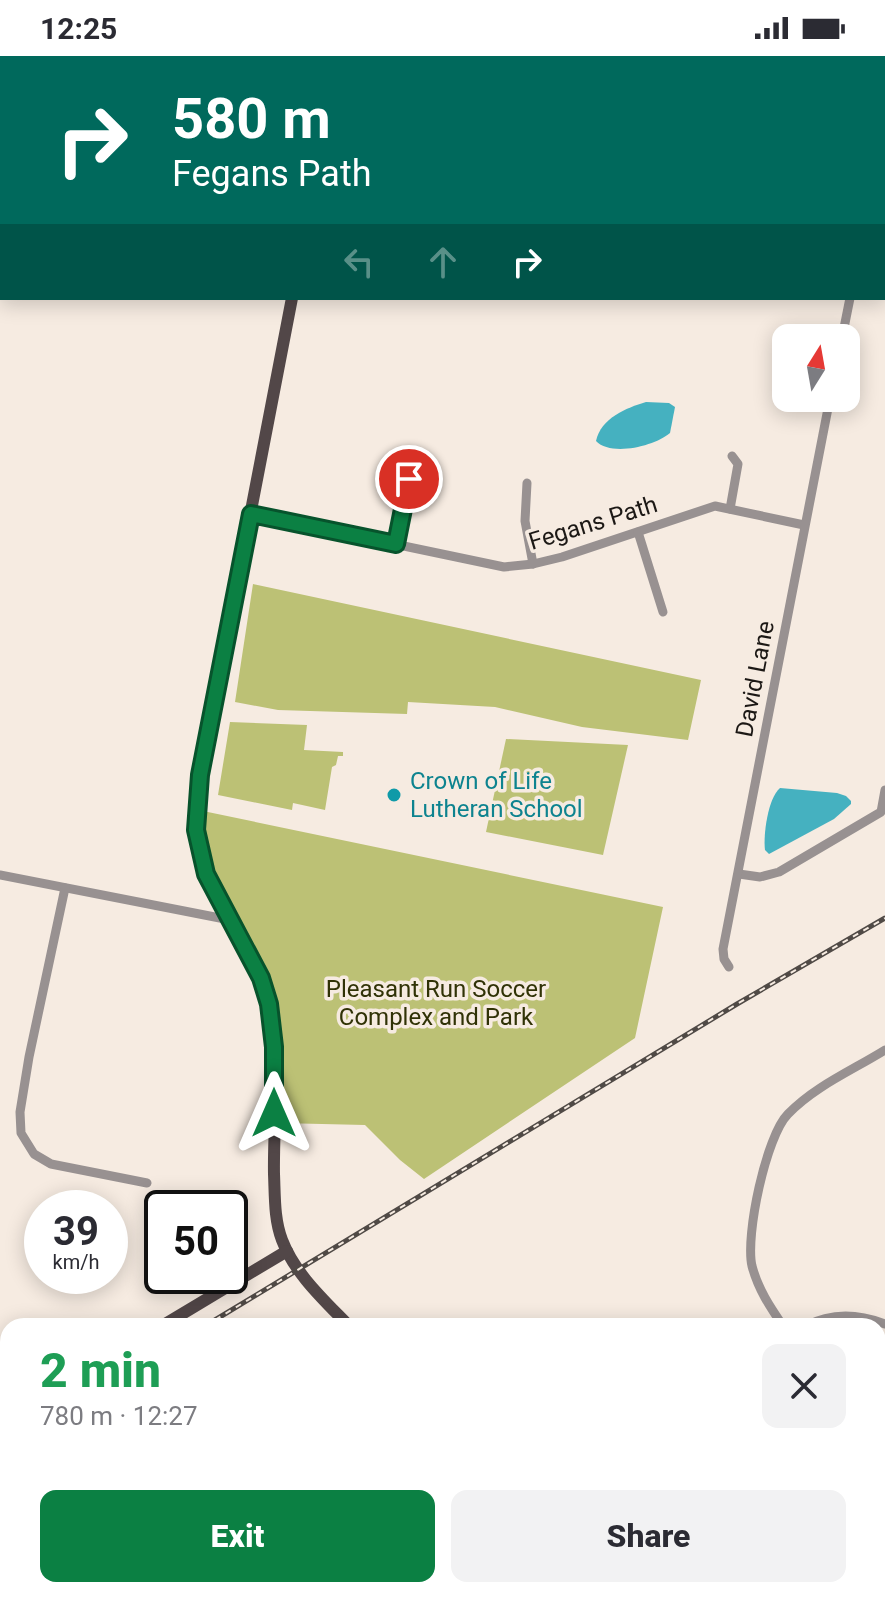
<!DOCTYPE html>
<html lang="en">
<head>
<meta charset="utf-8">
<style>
  :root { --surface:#fff; --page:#f2f2f3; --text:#2b2b33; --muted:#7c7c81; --accent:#0b8043 }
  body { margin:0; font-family:Roboto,sans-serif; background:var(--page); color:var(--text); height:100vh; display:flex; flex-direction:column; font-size:30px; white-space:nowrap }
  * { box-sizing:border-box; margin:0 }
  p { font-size:26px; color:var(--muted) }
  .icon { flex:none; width:44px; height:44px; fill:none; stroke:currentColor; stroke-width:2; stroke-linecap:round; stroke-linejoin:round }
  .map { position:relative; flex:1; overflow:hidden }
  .sheet { position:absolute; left:0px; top:1262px; width:886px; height:280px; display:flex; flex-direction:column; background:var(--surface); border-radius:24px 24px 0 0; box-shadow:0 4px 20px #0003 }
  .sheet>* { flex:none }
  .top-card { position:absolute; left:0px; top:0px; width:886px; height:244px; box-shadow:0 4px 20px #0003; background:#00695c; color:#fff; overflow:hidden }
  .needle { width:52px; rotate:11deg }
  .tools { position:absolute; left:772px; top:268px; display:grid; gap:16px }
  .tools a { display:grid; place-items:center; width:88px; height:88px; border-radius:16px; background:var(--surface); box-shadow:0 4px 20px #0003; font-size:40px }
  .speed { position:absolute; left:24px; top:1134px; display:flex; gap:16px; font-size:40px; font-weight:700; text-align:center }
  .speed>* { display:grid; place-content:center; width:104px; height:104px; border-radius:50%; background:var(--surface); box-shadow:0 4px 20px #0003; line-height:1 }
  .speed small { font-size:20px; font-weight:400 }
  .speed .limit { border:4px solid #111; border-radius:12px; background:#fff; color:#111 }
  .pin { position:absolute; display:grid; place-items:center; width:68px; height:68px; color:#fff; margin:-34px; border:4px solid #fff; border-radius:50%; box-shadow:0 2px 8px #0007 }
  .me { position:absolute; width:88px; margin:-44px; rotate:0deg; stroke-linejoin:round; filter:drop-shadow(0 0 6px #0008) }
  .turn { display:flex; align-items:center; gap:28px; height:168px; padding:0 40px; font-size:36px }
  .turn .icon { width:104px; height:104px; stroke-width:2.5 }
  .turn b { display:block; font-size:56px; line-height:68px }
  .lanes { display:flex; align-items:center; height:76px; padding:0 40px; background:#0003; justify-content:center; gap:40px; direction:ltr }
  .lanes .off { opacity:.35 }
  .round { display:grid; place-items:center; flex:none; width:84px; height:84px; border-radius:16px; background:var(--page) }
  .summary { display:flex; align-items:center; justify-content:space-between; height:136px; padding:0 40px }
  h1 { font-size:48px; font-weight:800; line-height:60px; color:#1e9e55 }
  .cta { display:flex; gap:16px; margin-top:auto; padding:16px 40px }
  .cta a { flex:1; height:92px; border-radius:16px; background:var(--accent); color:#fff; font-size:32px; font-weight:800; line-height:92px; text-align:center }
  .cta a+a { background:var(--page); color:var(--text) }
  .status { display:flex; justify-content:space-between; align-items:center; height:56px; padding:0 40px; background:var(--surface); direction:ltr }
  .status svg { height:22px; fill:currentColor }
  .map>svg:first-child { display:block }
  .green { fill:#bcc175 }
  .water { fill:#45b1c0 }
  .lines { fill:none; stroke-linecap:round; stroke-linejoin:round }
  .minor { stroke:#989191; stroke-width:9 }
  .major { stroke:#524748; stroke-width:12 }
  .rail-casing { stroke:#504a46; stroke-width:5 }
  .rail { stroke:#f6ebe1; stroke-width:2; stroke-dasharray:6; stroke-linecap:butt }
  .route-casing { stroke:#07532c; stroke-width:20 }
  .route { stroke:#0b8043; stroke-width:14 }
  .culture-dot { fill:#0f9aa8; stroke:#f6ebe1; stroke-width:3 }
  .labels { text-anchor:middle; stroke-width:7; stroke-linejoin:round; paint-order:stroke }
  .street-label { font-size:24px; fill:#1c1815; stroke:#f6ebe1 }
  .culture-label { font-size:24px; fill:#0d838f; stroke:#f6ebe1; text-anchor:start }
  .park-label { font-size:24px; fill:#303206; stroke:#f6ebe1 }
</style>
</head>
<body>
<div class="status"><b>12:25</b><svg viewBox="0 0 49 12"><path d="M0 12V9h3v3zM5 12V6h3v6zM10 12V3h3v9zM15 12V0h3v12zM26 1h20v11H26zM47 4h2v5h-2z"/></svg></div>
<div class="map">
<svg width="885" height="1542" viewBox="0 0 885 1542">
  <rect width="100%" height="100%" fill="#f6ebe1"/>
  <g class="green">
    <path d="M253,528L701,624L688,684L582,671L495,651L408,646L407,658L278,654L235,646Z"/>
    <path d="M230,666L307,669L304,694L343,696V700H338L336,709L332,711L325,754L293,747L292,754L218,739Z"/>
    <path d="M506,683L628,689L603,799L486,776Z"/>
    <path d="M203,755L663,851L635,982L424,1123L400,1104L365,1069L279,1067L280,970L272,928L240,876L204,800Z"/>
  </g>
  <g class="water">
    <path d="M646,346L669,347L675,351L670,377C655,390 611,401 596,385C601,362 626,352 646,346Z"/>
    <path d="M780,732L837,737L846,740L851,745V748L834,763L769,798L765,794C763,779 768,742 780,732Z"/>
  </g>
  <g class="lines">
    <g class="minor">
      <path d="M743,2L744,0"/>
      <path d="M882,2V0"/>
      <path d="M842,282L850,242"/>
      <path d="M527,427L525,465L533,508"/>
      <path d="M730,453L738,408L732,400"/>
      <path d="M251,458L504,511L533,508L562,501L715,450L804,469"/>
      <path d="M638,476L663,556"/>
      <path d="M396,488L409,423"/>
      <path d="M739,818L760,821L779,816L881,756L885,734"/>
      <path d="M0,819L230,864"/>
      <path d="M65,832L29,1001L20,1056L21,1077L34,1098L51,1108L147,1127"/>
      <path d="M729,911L724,903L723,893L830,342"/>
      <path d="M783,1270C770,1251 758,1233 752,1210C745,1180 766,1080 788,1058C815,1030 853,1014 885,994"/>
      <path d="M806,1270C832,1256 859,1258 885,1268"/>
      <path d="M142,1542L144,1534"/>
      <path d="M469,1542L471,1534"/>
    </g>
    <g class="major">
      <path d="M65,0L75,2"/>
      <path d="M365,2L366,0"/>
      <path d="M884,167H885"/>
      <path d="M292,242L200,719C188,794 211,828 245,891C254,910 264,927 269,947C282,997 273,1065 274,1118C275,1140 274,1163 282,1184C295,1218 324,1244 349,1270"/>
      <path d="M162,1270L287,1195"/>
      <path d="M0,1367L8,1363"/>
      <path d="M878,1492L885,1494"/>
    </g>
    <defs>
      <g id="rail">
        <path d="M205,1270L737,948L885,862"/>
        <path d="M0,1395L8,1390"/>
      </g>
    </defs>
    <use href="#rail" class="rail-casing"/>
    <use href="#rail" class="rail"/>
  </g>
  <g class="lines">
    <defs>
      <path id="route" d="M274,1057V991L269,948L261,922L206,818L196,774L200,719L251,458L396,488L409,423"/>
    </defs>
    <use href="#route" class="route-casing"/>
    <use href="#route" class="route"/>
  </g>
  <circle class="culture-dot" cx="394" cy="739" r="8"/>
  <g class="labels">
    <g class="street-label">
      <text transform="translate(593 467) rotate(-17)" y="8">Fegans Path</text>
      <text transform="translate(755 623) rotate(-79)" y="8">David Lane</text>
    </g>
    <g class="culture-label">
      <text x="410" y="733">Crown of Life<tspan x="410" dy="28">Lutheran School</tspan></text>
    </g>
    <g class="park-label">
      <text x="436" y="941">Pleasant Run Soccer<tspan x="436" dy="28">Complex and Park</tspan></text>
    </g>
  </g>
</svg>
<div class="tools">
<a><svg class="needle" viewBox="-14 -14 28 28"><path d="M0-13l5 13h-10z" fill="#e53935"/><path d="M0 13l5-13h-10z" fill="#7c7c81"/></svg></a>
</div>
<div class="speed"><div>39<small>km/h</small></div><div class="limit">50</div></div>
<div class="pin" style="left:409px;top:423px;background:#d93025"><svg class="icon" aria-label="arrive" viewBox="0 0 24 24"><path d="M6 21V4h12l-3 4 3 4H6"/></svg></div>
<svg class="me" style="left:274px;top:1057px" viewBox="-20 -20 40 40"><path d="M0-17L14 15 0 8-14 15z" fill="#0b8043" stroke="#fff" stroke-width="4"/></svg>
<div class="top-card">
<div class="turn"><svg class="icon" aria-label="right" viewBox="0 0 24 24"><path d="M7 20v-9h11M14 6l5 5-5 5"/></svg><div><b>580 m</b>Fegans Path</div></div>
<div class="lanes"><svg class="icon off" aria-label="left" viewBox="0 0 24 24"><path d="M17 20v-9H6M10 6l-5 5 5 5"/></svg><svg class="icon off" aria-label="ahead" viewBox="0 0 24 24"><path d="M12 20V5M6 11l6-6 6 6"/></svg><svg class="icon" aria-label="right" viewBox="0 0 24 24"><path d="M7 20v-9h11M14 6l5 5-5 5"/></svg></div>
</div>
<section class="sheet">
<div class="summary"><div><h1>2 min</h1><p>780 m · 12:27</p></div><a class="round"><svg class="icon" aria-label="close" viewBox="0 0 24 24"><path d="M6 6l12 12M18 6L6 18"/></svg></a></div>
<div class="cta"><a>Exit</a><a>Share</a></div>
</section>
</div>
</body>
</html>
